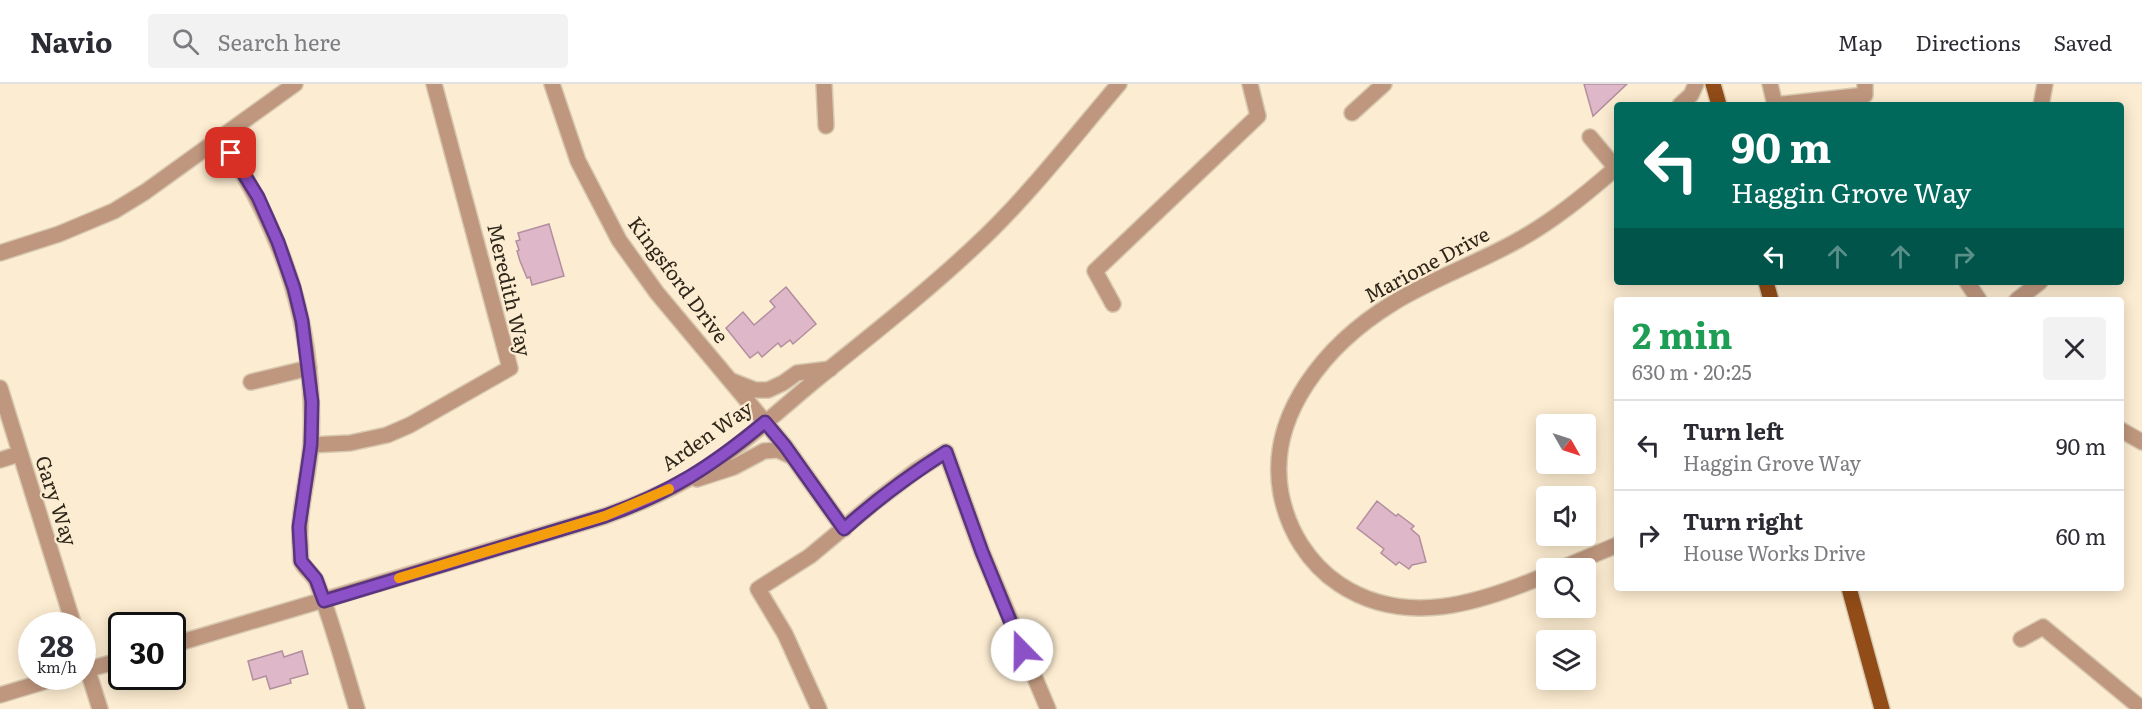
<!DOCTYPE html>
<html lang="en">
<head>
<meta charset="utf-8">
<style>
  :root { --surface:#fff; --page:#f2f2f3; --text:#2b2b33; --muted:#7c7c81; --line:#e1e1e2 }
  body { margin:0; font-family:Literata,serif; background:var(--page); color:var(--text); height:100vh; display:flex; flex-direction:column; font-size:22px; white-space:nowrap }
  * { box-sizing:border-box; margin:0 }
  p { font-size:20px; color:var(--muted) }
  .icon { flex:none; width:33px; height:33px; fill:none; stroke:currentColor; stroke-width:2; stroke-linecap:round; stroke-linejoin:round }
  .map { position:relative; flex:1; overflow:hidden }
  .side { position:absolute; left:1614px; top:213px; width:510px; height:294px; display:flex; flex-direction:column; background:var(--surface); border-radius:6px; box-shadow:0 3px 15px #0003 }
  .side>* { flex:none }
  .banner { position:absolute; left:1614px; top:18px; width:510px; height:183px; border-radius:6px; box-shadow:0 3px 15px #0003; background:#00695c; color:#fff; overflow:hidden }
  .needle { width:39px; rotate:129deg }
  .controls { position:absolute; left:1536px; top:330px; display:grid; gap:12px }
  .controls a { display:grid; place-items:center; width:60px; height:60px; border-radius:6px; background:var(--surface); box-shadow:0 3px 15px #0003; font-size:30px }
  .speed { position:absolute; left:18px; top:528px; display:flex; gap:12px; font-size:30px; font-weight:700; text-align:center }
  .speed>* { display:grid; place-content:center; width:78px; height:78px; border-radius:50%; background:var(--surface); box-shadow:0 3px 15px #0003; line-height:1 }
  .speed small { font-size:15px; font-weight:400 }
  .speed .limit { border:3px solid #111; border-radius:9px; background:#fff; color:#111 }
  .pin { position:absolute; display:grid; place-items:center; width:51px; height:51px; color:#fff; margin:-26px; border-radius:12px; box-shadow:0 3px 9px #0006 }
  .me { position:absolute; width:66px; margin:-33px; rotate:338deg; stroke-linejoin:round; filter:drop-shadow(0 0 4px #0008) }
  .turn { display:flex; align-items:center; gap:21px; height:126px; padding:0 18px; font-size:27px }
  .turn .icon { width:78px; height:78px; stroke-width:2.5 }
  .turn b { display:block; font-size:42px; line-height:51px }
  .lanes { display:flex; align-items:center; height:57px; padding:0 18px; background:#0003; justify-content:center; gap:30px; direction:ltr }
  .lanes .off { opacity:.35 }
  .round { display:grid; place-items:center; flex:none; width:63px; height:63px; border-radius:6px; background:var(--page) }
  .head { display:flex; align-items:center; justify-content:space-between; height:102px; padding:0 18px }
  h1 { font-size:36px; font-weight:700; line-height:45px; color:#1e9e55 }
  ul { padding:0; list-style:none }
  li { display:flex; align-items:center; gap:18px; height:90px; padding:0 18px; border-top:2px solid var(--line) }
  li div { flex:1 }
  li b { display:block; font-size:22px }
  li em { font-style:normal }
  header { display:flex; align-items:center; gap:36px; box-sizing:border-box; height:84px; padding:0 30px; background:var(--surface); border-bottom:2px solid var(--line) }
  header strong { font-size:28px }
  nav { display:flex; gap:33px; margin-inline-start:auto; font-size:21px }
  .search { width:420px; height:54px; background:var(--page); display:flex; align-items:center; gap:15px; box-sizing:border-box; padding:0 21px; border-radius:6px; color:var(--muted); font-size:22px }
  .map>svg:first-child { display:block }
  .building { fill:#deb8c9; stroke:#b28e9f; stroke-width:1.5 }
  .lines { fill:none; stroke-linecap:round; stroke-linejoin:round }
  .minor-casing { stroke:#d7c8b0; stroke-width:18 }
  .major-casing { stroke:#d7c8b0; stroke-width:18 }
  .minor { stroke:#bf977e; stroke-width:15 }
  .major { stroke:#914c17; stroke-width:15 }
  .route-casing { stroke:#5b3481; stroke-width:15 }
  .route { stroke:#8c50c7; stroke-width:10 }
  .slow { stroke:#f59e0b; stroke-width:10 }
  .labels { text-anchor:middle; stroke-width:4.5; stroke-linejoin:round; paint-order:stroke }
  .street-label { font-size:20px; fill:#2e261a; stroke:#fcecd1 }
</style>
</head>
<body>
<header>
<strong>Navio</strong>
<div class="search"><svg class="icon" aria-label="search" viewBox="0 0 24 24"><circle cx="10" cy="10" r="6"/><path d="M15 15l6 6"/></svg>Search here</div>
<nav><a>Map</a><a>Directions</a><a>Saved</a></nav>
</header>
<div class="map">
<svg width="2142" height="625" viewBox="0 0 2142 625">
  <rect width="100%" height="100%" fill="#fcecd1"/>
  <g class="building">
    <path d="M1584,0H1627L1593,32Z"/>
    <path d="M549,140L564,192L532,201L530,193L527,194L520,177L517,167L519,166L516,157L520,156L518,149Z"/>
    <path d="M786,203L816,240L793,260L790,256L781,263L778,259L762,273L758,268L750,274L726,244L743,228L754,241L775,223L770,217Z"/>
    <path d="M1377,417L1396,432L1398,430L1414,442L1411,445L1419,452L1426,478L1412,481L1409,485L1399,478L1396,481L1381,469L1384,465L1357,444Z"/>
    <path d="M282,567L284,573L302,567L308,590L290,595L291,599L270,605L266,592L253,596L248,577Z"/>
  </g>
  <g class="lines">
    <defs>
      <g id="minor">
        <path d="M552,0L578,77L619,156L657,209L785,362L844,445"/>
        <path d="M824,0L826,42"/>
        <path d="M1770,0L1775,21"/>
        <path d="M1680,21L1691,11L1696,0"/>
        <path d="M1775,21L1865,11V0"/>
        <path d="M2041,21L2045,0"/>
        <path d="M1352,29L1384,0"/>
        <path d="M1590,53L1616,84"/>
        <path d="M221,54C284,150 316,243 311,359C309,393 298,424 300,458C301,464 300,472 301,477C304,485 314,490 317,499C333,540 344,583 357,625"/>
        <path d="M0,169L59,150L114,127L145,108L295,0"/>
        <path d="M1967,198L1979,216"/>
        <path d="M2017,216L2040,198"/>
        <path d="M1113,220L1095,187L1258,32L1250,0"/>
        <path d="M732,297L755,306H768L783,299L797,289L830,285"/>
        <path d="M251,298L309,284"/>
        <path d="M0,304L74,542"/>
        <path d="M2121,346L2142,358"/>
        <path d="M311,361L350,359L387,351L410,341L510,284L434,0"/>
        <path d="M0,376L19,370"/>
        <path d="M697,395L734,383L764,367L778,366L793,373"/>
        <path d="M1562,484L1617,461"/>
        <path d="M1546,491C1480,519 1405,544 1339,500C1308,479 1288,446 1281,410C1266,330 1328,259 1393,219C1432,195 1475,180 1515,158C1552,138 1585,111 1617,83"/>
        <path d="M2021,555L2043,543L2142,625"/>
        <path d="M172,561L605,432C638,420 670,407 700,388C742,362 779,326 817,295C870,252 924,210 974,163C1027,114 1072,55 1119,0"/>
        <path d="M82,568L100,625"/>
        <path d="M82,587L122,576"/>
        <path d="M0,611L63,592"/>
        <path d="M819,625L785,550L758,505L810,472L876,417L917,386L946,368L982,468L1048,625"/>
      </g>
      <g id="major">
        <path d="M1713,0L1719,21"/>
        <path d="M1766,198L1771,216"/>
        <path d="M1849,504L1882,625"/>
      </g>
    </defs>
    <use href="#minor" class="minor-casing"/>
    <use href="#major" class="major-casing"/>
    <use href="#minor" class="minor"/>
    <use href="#major" class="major"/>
  </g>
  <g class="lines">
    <defs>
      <path id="route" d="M231,69L258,113L278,158L294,204L302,237L312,318L311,361L299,443L301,477L316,495L324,517L605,432C670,409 712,382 765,338L785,362L844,445C876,416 910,391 946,368L982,468L1022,566"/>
    </defs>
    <use href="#route" class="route-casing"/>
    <use href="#route" class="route"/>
    <path class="slow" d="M399,494L605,432L669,405"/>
  </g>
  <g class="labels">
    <g class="street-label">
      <text transform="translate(1427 181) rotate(-28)" y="7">Marione Drive</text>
      <text transform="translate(678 196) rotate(53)" y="7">Kingsford Drive</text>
      <text transform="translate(509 206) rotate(77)" y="7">Meredith Way</text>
      <text transform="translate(707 352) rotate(-35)" y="7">Arden Way</text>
      <text transform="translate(56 417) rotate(72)" y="7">Gary Way</text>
    </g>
  </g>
</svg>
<div class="controls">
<a><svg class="needle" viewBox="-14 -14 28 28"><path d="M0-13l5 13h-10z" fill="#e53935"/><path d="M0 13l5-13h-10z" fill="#7c7c81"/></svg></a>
<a><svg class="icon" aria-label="sound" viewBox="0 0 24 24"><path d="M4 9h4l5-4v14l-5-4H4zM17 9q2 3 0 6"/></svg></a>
<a><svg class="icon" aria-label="search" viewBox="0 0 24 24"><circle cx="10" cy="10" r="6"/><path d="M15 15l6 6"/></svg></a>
<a><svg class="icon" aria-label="layers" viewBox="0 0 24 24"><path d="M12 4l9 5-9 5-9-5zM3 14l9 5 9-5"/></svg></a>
</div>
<div class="speed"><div>28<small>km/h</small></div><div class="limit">30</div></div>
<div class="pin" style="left:231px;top:69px;background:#d93025"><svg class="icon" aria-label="arrive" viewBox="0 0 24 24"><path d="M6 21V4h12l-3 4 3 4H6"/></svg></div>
<svg class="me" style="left:1022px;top:566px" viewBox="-20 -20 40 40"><circle r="19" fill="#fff"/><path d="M0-13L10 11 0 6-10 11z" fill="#8c50c7"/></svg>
<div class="banner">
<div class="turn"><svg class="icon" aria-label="left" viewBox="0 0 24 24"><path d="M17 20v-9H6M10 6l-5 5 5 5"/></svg><div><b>90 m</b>Haggin Grove Way</div></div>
<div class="lanes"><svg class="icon" aria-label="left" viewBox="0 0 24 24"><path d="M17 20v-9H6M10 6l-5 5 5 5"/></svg><svg class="icon off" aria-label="ahead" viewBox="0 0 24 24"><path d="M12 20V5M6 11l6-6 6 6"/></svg><svg class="icon off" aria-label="ahead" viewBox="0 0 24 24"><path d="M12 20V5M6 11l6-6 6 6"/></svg><svg class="icon off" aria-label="right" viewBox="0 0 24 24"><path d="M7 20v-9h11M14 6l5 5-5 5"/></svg></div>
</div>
<section class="side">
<div class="head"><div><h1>2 min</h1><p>630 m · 20:25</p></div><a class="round"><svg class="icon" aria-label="close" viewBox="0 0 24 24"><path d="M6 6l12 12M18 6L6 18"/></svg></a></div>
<ul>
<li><svg class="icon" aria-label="left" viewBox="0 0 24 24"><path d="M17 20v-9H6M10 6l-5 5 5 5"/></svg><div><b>Turn left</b><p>Haggin Grove Way</p></div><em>90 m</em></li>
<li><svg class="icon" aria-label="right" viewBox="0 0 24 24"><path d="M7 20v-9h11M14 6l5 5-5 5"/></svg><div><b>Turn right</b><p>House Works Drive</p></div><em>60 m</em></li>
</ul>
</section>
</div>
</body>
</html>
